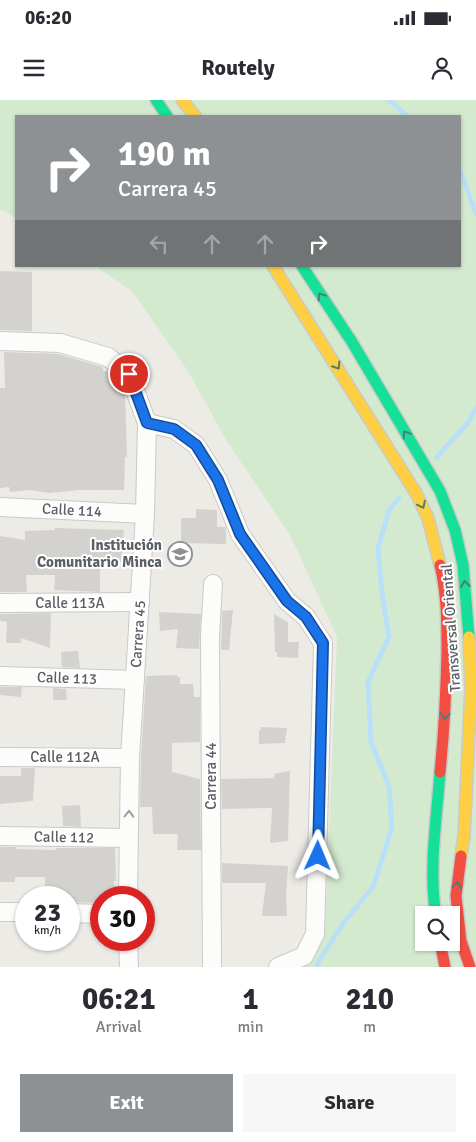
<!DOCTYPE html>
<html lang="en">
<head>
<meta charset="utf-8">
<style>
  :root { --surface:#fff; --page:#f7f7f7; --text:#2b2b33; --muted:#7c7c81; --accent:#8e9193 }
  body { margin:0; font-family:Signika,sans-serif; background:var(--page); color:var(--text); height:100vh; display:flex; flex-direction:column; font-size:19px; white-space:nowrap }
  * { box-sizing:border-box; margin:0 }
  p { font-size:16px; color:var(--muted) }
  .icon { flex:none; width:28px; height:28px; fill:none; stroke:currentColor; stroke-width:2; stroke-linecap:round; stroke-linejoin:round }
  .map { position:relative; height:867px; overflow:hidden }
  .side { display:flex; flex-direction:column; background:var(--surface); flex:1 }
  .side>* { flex:none }
  .hud { position:absolute; left:15px; top:15px; width:446px; height:152px; border-radius:0px; box-shadow:0 1px 4px #0004; background:#8e9193; color:#fff; overflow:hidden }
  .buttons { position:absolute; left:415px; top:806px; display:grid; gap:10px }
  .buttons a { display:grid; place-items:center; width:45px; height:45px; border-radius:0px; background:var(--surface); box-shadow:0 1px 4px #0004; font-size:25px }
  .speed { position:absolute; left:15px; top:786px; display:flex; gap:10px; font-size:25px; font-weight:700; text-align:center }
  .speed>* { display:grid; place-content:center; width:65px; height:65px; border-radius:50%; background:var(--surface); box-shadow:0 1px 4px #0004; line-height:1 }
  .speed small { font-size:12px; font-weight:400 }
  .speed .limit { border:8px solid #d22; background:#fff; color:#111 }
  .pin { position:absolute; display:grid; place-items:center; width:42px; height:42px; color:#fff; margin:-21px; border:2px solid #fff; border-radius:50%; box-shadow:0 1px 5px #0007 }
  .me { position:absolute; width:55px; margin:-28px; rotate:1deg; stroke-linejoin:round; filter:drop-shadow(0 0 4px #0008) }
  .turn { display:flex; align-items:center; gap:18px; height:105px; padding:0 20px; font-size:22px }
  .turn .icon { width:65px; height:65px; stroke-width:2.5 }
  .turn b { display:block; font-size:35px; line-height:42px }
  .lanes { display:flex; align-items:center; height:48px; padding:0 20px; background:#0003; justify-content:center; gap:25px; direction:ltr }
  .lanes .off { opacity:.35 }
  .eta { display:flex; justify-content:space-evenly; align-items:center; height:85px; text-align:center }
  .eta b { font-size:30px; font-weight:700; line-height:35px }
  .button { display:flex; gap:10px; margin-top:auto; padding:10px 20px }
  .button a { flex:1; height:58px; border-radius:0px; background:var(--accent); color:#fff; font-size:20px; font-weight:700; line-height:58px; text-align:center }
  .button a+a { background:var(--page); color:var(--text) }
  .status { display:flex; justify-content:space-between; align-items:center; height:35px; padding:0 25px; background:var(--surface); direction:ltr }
  .status svg { height:14px; fill:currentColor }
  header { display:flex; justify-content:space-between; align-items:center; height:65px; padding:0 20px; background:var(--surface); font-size:22px; font-weight:700 }
  .map>svg:first-child { display:block }
  .green { fill:#d4eacf; fill-rule:evenodd }
  .lines { fill:none; stroke-linecap:round; stroke-linejoin:round }
  .stream { stroke:#bae0f8; stroke-width:5 }
  .building { fill:#d3d2cf }
  .street-casing { stroke:#c9c9c9; stroke-width:20 }
  .fast-casing { stroke:#cacaca; stroke-width:14 }
  .slow-casing { stroke:#cacaca; stroke-width:14 }
  .jam-casing { stroke:#cacaca; stroke-width:14 }
  .street { stroke:#fcfcfb; stroke-width:18 }
  .fast { stroke:#16e098; stroke-width:11 }
  .slow { stroke:#ffcf43; stroke-width:11 }
  .jam { stroke:#f24e42; stroke-width:11 }
  .oneway { stroke:#4a8072 }
  .oneway2 { stroke:#9b9ea2 }
  .route-casing { stroke:#114b97; stroke-width:12 }
  .route { stroke:#1a73e8; stroke-width:9 }
  .labels { text-anchor:middle; stroke-width:4; stroke-linejoin:round; paint-order:stroke }
  .street-label { font-size:15px; fill:#5b6066; stroke:#fff }
  .poi-label { font-size:15px; font-weight:bold; fill:#5b6066; stroke:#fff; text-anchor:end }
</style>
</head>
<body>
<div class="status"><b>06:20</b><svg viewBox="0 0 49 12"><path d="M0 12V9h3v3zM5 12V6h3v6zM10 12V3h3v9zM15 12V0h3v12zM26 1h20v11H26zM47 4h2v5h-2z"/></svg></div>
<header><svg class="icon" aria-label="menu" viewBox="0 0 24 24"><path d="M4 6h16M4 12h16M4 18h16"/></svg>Routely<svg class="icon" aria-label="person" viewBox="0 0 24 24"><circle cx="12" cy="8" r="4"/><path d="M4 21q1-7 8-7t8 7"/></svg></header>
<div class="map">
<svg width="476" height="867" viewBox="0 0 476 867">
  <rect width="100%" height="100%" fill="#edebe6"/>
  <path class="green" d="M0,0H476V867H297L307,862L325,832L337,537L291,437L226,340L188,271L132,191L95,166H460V16H16V118L0,109ZM424,815H451V842H424Z"/>
  <g class="lines">
    <g class="stream">
      <path d="M389,0L407,16"/>
      <path d="M460,70L476,114"/>
      <path d="M436,358L467,324L476,308"/>
      <path d="M317,867L319,861L344,822L373,787L392,728L389,686L371,642L368,582L389,537L382,493L378,449L389,410L399,398"/>
    </g>
  </g>
  <g class="building">
    <path d="M0,171L32,172V231L0,230Z"/>
    <path d="M4,252L58,254L103,267V271H108L115,276L118,289H123L125,293L127,357H125L124,390H79L49,393L30,390L10,392L9,387L0,388V288H5Z"/>
    <path d="M196,409L217,410V427H226V444L181,443V418H196Z"/>
    <path d="M55,428L124,430L121,462H100V492L54,490L55,475H26L27,492H0V436L25,440V431L55,430Z"/>
    <path d="M233,510L229,550H221L222,511Z"/>
    <path d="M159,512L201,514L199,549L176,548L178,529L160,531Z"/>
    <path d="M51,513L50,548L21,538V543H6L7,522L0,521V514Z"/>
    <path d="M274,514L288,522V542H299L298,558L277,557V552H275Z"/>
    <path d="M78,551L80,568L62,567L61,552Z"/>
    <path d="M177,575V577H180V584H193L194,597H200V642L172,643V672L200,679L201,750H177L178,734H153L152,707H140L141,658L146,576Z"/>
    <path d="M0,587H22L21,597L0,595Z"/>
    <path d="M53,588L66,589L67,600H53Z"/>
    <path d="M261,627L287,628L285,643L259,644V630H261Z"/>
    <path d="M21,668H35L33,701L0,704V676H21Z"/>
    <path d="M290,671L288,741L270,743L272,708L222,709L221,679L274,678V674Z"/>
    <path d="M80,705L81,727L63,726L62,706Z"/>
    <path d="M0,747H16V749L56,750V748H115L116,781H114L116,798H101V803L69,802V798H45V777H15V782H0Z"/>
    <path d="M222,763L288,766L286,795L287,816H262L266,783H222Z"/>
  </g>
  <g class="lines">
    <defs>
      <g id="street">
        <path d="M0,241L60,243L108,257L129,274L147,323L145,414L130,658L128,798"/>
        <path d="M147,323L174,329L196,345L218,380L240,434L287,501L306,517L323,543L315,834L304,856L278,867"/>
        <path d="M0,407L145,414"/>
        <path d="M0,503L140,502"/>
        <path d="M0,576L135,580"/>
        <path d="M0,657L130,658"/>
        <path d="M0,736L128,738"/>
        <path d="M0,812H26"/>
        <path d="M69,813L101,814"/>
        <path d="M128,840L129,867"/>
        <path d="M212,867L210,535L213,484"/>
      </g>
      <g id="fast">
        <path d="M156,0L167,16"/>
        <path d="M302,166L352,242L440,391L455,430L463,465L469,537"/>
        <path d="M436,815C428,772 437,716 440,672"/>
      </g>
      <g id="slow">
        <path d="M182,0L195,16"/>
        <path d="M273,166L416,393L428,418L440,465"/>
        <path d="M461,756L464,736L471,589L469,537"/>
      </g>
      <g id="jam">
        <path d="M440,465C447,494 447,524 447,553C446,593 444,633 440,672"/>
        <path d="M461,756L456,796L461,841L470,867"/>
        <path d="M440,842L445,867"/>
      </g>
    </defs>
    <use href="#street" class="street-casing"/>
    <use href="#fast" class="fast-casing"/>
    <use href="#slow" class="slow-casing"/>
    <use href="#jam" class="jam-casing"/>
    <use href="#street" class="street"/>
    <use href="#fast" class="fast"/>
    <use href="#slow" class="slow"/>
    <use href="#jam" class="jam"/>
  </g>
  <defs><path id="oneway-chevron" d="M-2-3.5L2.5 0L-2 3.5" fill="none" stroke-width="1.6" stroke-linecap="round" stroke-linejoin="round" transform="scale(1.25)"/></defs>
  <g class="oneway">
    <use href="#oneway-chevron" transform="translate(321 196) rotate(-123)"/>
    <use href="#oneway-chevron" transform="translate(337 266) rotate(58)"/>
    <use href="#oneway-chevron" transform="translate(406 334) rotate(-121)"/>
    <use href="#oneway-chevron" transform="translate(422 405) rotate(64)"/>
    <use href="#oneway-chevron" transform="translate(465 484) rotate(-97)"/>
    <use href="#oneway-chevron" transform="translate(445 616) rotate(95)"/>
    <use href="#oneway-chevron" transform="translate(457 785) rotate(-82)"/>
  </g>
  <use class="oneway2" href="#oneway-chevron" transform="translate(129 714) rotate(-89)"/>
  <g class="lines">
    <defs>
      <path id="route" d="M129,274L147,323L174,329L196,345L218,380L240,434L287,501L306,517L323,543L318,756"/>
    </defs>
    <use href="#route" class="route-casing"/>
    <use href="#route" class="route"/>
  </g>
  <defs>
    <symbol id="school-ring" viewBox="-11 -11 22 22"><circle r="9.5" fill="#fff" stroke="#8e9193" stroke-width="1.5"/><path d="M0-5L7-2L0 1L-7-2ZM-4 1L0 2.5L4 1V4Q0 6-4 4Z" fill="#8e9193"/></symbol>
  </defs>
  <g fill-rule="evenodd">
    <use href="#school-ring" x="166" y="440" width="28" height="28"/>
  </g>
  <g class="labels">
    <g class="street-label">
      <text transform="translate(72 410) rotate(3)" y="5">Calle 114</text>
      <text x="70" y="508">Calle 113A</text>
      <text transform="translate(451 528) rotate(-94)" y="5">Transversal Oriental</text>
      <text transform="translate(138 534) rotate(-86)" y="5">Carrera 45</text>
      <text transform="translate(67 578) rotate(2)" y="5">Calle 113</text>
      <text x="65" y="662">Calle 112A</text>
      <text transform="translate(211 676) rotate(-90)" y="5">Carrera 44</text>
      <text transform="translate(64 737) rotate(1)" y="5">Calle 112</text>
    </g>
    <g class="poi-label">
      <text x="162" y="450">Institución<tspan x="162" dy="17">Comunitario Minca</tspan></text>
    </g>
  </g>
</svg>
<div class="buttons">
<a><svg class="icon" aria-label="search" viewBox="0 0 24 24"><circle cx="10" cy="10" r="6"/><path d="M15 15l6 6"/></svg></a>
</div>
<div class="speed"><div>23<small>km/h</small></div><div class="limit">30</div></div>
<div class="pin" style="left:129px;top:274px;background:#d93025"><svg class="icon" aria-label="arrive" viewBox="0 0 24 24"><path d="M6 21V4h12l-3 4 3 4H6"/></svg></div>
<svg class="me" style="left:318px;top:756px" viewBox="-20 -20 40 40"><path d="M0-17L14 15 0 8-14 15z" fill="#1a73e8" stroke="#fff" stroke-width="4"/></svg>
<div class="hud">
<div class="turn"><svg class="icon" aria-label="right" viewBox="0 0 24 24"><path d="M7 20v-9h11M14 6l5 5-5 5"/></svg><div><b>190 m</b>Carrera 45</div></div>
<div class="lanes"><svg class="icon off" aria-label="left" viewBox="0 0 24 24"><path d="M17 20v-9H6M10 6l-5 5 5 5"/></svg><svg class="icon off" aria-label="ahead" viewBox="0 0 24 24"><path d="M12 20V5M6 11l6-6 6 6"/></svg><svg class="icon off" aria-label="ahead" viewBox="0 0 24 24"><path d="M12 20V5M6 11l6-6 6 6"/></svg><svg class="icon" aria-label="right" viewBox="0 0 24 24"><path d="M7 20v-9h11M14 6l5 5-5 5"/></svg></div>
</div>
</div>
<section class="side">
<div class="eta">
<div><b>06:21</b><p>Arrival</p></div>
<div><b>1</b><p>min</p></div>
<div><b>210</b><p>m</p></div>
</div>
<div class="button"><a>Exit</a><a>Share</a></div>
</section>
</body>
</html>
